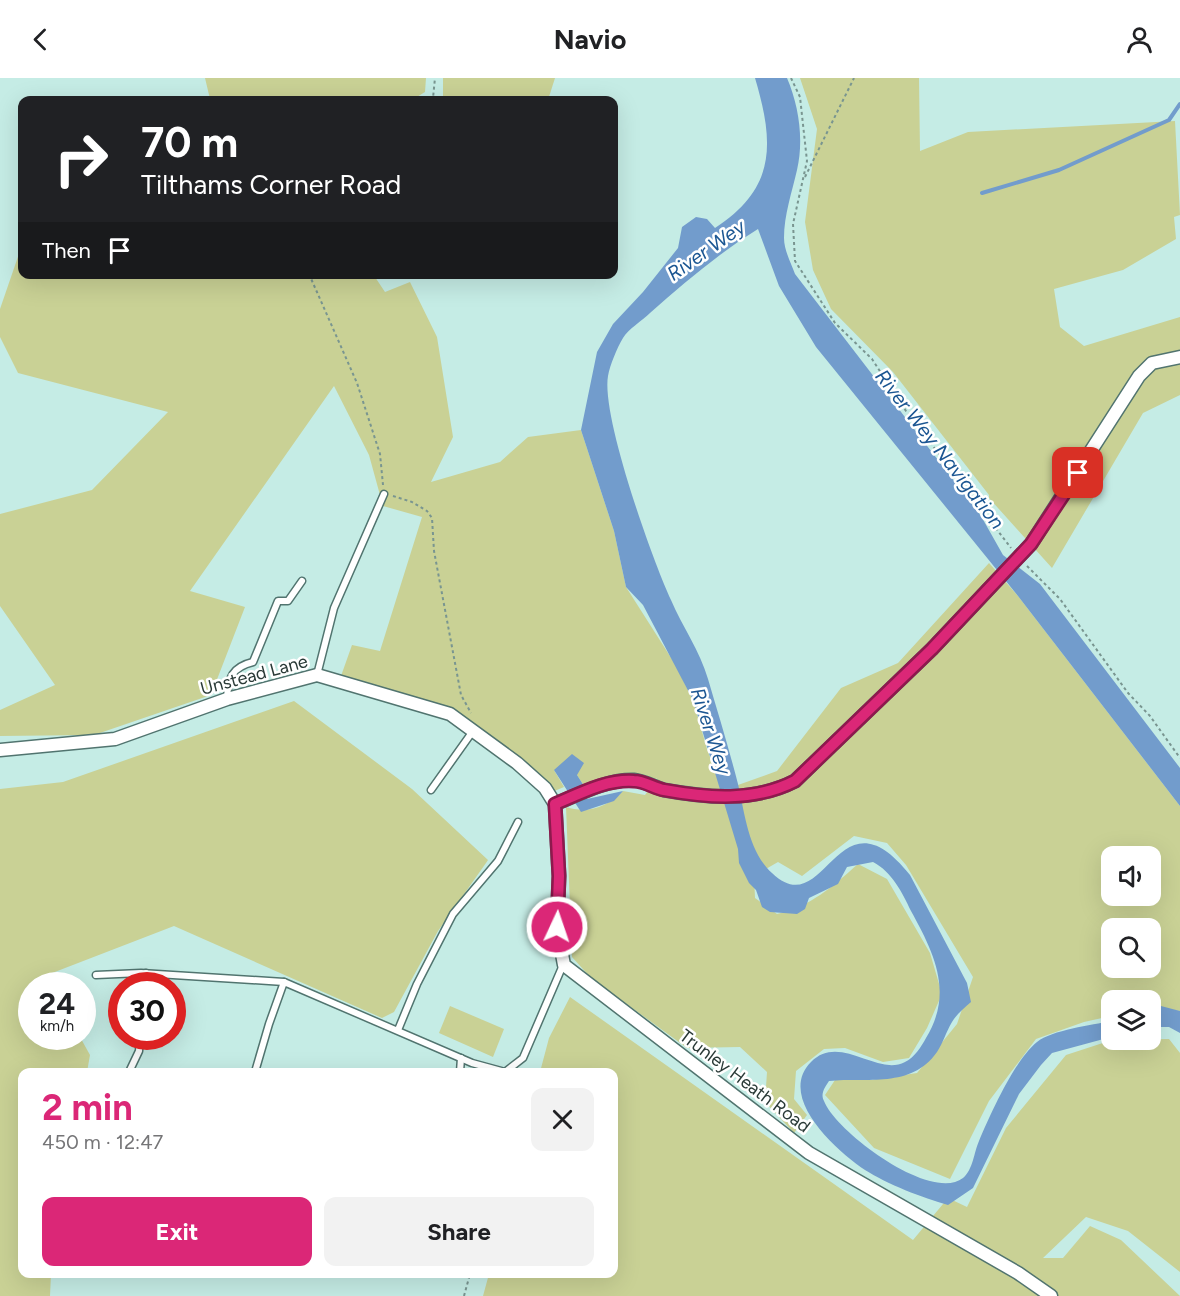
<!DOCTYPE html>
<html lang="en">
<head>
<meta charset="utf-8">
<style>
  :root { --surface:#fff; --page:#f2f2f2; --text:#202124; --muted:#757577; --accent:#db2777 }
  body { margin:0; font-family:Figtree,sans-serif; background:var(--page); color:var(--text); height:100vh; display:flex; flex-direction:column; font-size:22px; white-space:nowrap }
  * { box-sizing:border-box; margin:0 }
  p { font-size:20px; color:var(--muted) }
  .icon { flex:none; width:33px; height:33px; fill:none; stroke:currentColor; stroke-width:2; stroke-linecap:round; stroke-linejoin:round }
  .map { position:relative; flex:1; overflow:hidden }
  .drawer { position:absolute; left:18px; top:990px; width:600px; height:210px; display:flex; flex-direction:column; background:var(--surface); border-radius:12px; box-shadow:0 6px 24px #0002 }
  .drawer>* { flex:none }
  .hud { position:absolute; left:18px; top:18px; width:600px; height:183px; border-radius:12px; box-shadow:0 6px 24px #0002; background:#202124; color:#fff; overflow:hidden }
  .controls { position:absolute; left:1101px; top:768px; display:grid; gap:12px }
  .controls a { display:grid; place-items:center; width:60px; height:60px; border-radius:12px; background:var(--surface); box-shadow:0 6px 24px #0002; font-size:30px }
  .speed { position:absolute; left:18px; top:894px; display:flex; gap:12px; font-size:30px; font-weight:700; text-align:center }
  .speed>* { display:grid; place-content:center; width:78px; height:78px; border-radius:50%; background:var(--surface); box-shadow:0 6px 24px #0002; line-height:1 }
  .speed small { font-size:15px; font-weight:400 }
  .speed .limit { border:9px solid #d22; background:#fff; color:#111 }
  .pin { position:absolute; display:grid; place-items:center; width:51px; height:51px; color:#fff; margin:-26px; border-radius:12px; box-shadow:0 3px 9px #0006 }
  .me { position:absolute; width:66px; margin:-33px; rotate:3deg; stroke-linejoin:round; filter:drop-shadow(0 0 4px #0008) }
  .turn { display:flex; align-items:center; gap:21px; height:126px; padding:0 24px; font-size:27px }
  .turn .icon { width:78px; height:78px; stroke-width:2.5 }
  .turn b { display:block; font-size:42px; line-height:51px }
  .then { display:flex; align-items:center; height:57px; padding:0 24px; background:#0003; gap:12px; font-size:22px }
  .round { display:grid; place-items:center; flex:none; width:63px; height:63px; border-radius:12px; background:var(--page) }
  .headline { display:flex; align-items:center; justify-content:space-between; height:102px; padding:0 24px }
  h1 { font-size:36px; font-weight:700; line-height:45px; color:var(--accent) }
  .button { display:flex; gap:12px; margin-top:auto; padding:12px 24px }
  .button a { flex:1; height:69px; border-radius:12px; background:var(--accent); color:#fff; font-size:24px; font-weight:700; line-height:69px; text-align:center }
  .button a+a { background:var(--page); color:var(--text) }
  header { display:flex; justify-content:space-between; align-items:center; height:78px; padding:0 24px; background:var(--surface); font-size:27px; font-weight:700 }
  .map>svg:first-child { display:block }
  .green { fill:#c9d195; fill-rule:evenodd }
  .water { fill:#729ccc }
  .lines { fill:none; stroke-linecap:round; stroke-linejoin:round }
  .stream { stroke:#729ccc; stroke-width:4 }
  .lane-casing { stroke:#51746f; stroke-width:9 }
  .street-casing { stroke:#51746f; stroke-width:15 }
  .path { stroke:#799590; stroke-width:2; stroke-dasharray:3 3; stroke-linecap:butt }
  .lane { stroke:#fff; stroke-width:6 }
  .street { stroke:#fff; stroke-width:12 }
  .route-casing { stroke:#8e194d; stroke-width:15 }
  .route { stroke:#db2777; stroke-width:10 }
  .labels { text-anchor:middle; stroke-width:5; stroke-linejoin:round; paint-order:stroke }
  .street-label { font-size:18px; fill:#2a3a37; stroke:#fff }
  .water-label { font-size:20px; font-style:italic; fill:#1b5692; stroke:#fff }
</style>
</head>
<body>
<header><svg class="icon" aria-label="back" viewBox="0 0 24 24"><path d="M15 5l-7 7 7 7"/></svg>Navio<svg class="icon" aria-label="person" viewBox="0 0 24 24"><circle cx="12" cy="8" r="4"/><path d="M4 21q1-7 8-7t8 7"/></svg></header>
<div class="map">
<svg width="1180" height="1218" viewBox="0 0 1180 1218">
  <rect width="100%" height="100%" fill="#c5ece5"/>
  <g class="green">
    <path d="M205,0H426L425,14L412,22H208L210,21Z"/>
    <path d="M443,0H555L548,22H443Z"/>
    <path d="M800,0H919L920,73L968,54L1175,43L1180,137L1174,139L1176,161L1123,192L1054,211L1060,249L1084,268L1180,239V317L1143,335L1052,490L989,420V417L893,294L831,231L813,192L805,144L817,51Z"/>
    <path d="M22,167V196H373L385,214L410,204L437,259L453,359L431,404L500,384L528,359L581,352L614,453L626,509L675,586L693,622L707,671L729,729L738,707L777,693L841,610L898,585L989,485L1018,518L1180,728V933L1151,930L1150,922H1112L1111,938L1084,944L1036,961L989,1023L950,1101L874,1070L825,1017L839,996L871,1002L917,995L957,946L973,899L906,787L887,765L854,758L802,798L778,784L754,798L755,820L777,836C810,829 833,808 858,786L887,801L930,875L942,916L927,950L909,980L883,984L845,970L824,971L796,993L794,1021L807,1037L794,1055L765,1024L767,994L740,969L687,970L591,900L572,879L566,729C587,736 608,729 623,713L645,717L657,700L649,705L620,696L584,708L577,697L554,692L564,709L552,714L535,692L446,629L341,598L352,567L380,573L422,439L383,428L369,377L334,308L190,513L245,529L211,617L94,657L0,658V632L55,607L0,528V436L92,412L168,334L18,295L0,259V231ZM1112,778H1150V818H1112ZM1112,850H1150V890H1112Z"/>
    <path d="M294,623L412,711L488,782L486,785L438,853L394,934L382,940L174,848L47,897L52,907L32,908V958L80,959L90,977L87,994H22V1196H51L50,1218H0V711L63,704Z"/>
    <path d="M570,919L913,1162L948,1120L967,1129L1006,1050L1066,977L1112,962L1169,961L1180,975V1194L1128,1153L1086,1139L1043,1180H1063L1090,1148L1121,1162L1180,1218H483L489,1196H614V994H540L549,960Z"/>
    <path d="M450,928L504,951L493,979L439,955Z"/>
  </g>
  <g class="water">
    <path d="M755,0H787C799,28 804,62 797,92C792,114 784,137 784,160C784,172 791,185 795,196L981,438L1003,477L1040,506L1180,690V728L1018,518L816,269L779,208L758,151C719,175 684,205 650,235C642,243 628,251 623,260C617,270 610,287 608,298C601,338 652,481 671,522C682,548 700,573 708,601C718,635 729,671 738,706C745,736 748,773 772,795C826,847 837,705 910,797L967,905L971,924C964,930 956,937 952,944C946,954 943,965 937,974C911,1011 867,999 829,1003C825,1009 820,1016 824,1023C836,1054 931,1125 963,1100C973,1092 974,1074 979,1063C991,1035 1014,983 1037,964C1052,952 1092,947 1111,943V959L1052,975L1041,987L1019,1016L973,1110L948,1127C923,1120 887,1106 865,1092C837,1073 776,1019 811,984C840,955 877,999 905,984C915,979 921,969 926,960C954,914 934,875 911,833C902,814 892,794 873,784L847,789L838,806L809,820L805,831L797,836L770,834L762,829L756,812L749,805L739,785L738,771L693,622L643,527L626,509L614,453L581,352L597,274L613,246L643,214L678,170L682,149L696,139L707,141L715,150C777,110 774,64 755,0Z"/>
    <path d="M572,676L584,685L577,697L584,708L587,721L623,713L614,723L581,734L554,692Z"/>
    <path d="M1161,928L1180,933V955L1169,949H1151V932Z"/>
  </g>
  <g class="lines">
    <path class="stream" d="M982,115L1059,92L1169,42L1180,26"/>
    <defs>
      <g id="lane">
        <path d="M317,597L334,530L384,416"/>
        <path d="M227,621C228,600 232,589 253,584L278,523H288L302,503"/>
        <path d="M431,712L473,653"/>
        <path d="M96,897L141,895L284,904"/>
        <path d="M145,908L146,895"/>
        <path d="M398,952L417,906L453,836L498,783L518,744"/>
        <path d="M129,994L139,973L140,958"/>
        <path d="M255,994L269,946L284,904L472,985L505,994L523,980L563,887"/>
        <path d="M460,994L461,980"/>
      </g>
      <g id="street">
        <path d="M0,672L115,661L227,621L317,597L450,636L517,685L545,710L555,726L559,798L557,849L564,887L809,1075L1018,1195L1051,1218"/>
        <path d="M555,726C579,717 606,701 634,702C644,703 654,709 664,712C708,720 754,724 795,703L932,571L1031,466L1139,298L1152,285L1180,279"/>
      </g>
    </defs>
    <use href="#lane" class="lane-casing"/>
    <use href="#street" class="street-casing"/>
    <g class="path">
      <path d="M791,0L800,19L807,83L793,146L795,183L835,245L872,281L906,333L1011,470"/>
      <path d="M430,22L433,20L435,0"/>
      <path d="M805,99L854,0"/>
      <path d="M309,196L357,305L380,376L383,407"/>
      <path d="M393,418L412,424L427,433L432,440L434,473L461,617L471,635"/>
      <path d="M1027,488L1060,521L1128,615L1150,638L1180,680"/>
      <path d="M464,1218L470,1196"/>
    </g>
    <use href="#lane" class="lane"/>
    <use href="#street" class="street"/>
  </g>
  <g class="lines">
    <defs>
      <path id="route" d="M557,849L559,798L555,726C579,716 606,701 634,703C644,703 654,710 664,712C708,720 754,724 795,703L932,571L1031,466L1078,395"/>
    </defs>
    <use href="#route" class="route-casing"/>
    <use href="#route" class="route"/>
  </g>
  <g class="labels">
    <g class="street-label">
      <text transform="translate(254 597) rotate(-15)" y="6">Unstead Lane</text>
      <text transform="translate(745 1003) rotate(37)" y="6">Trunley Heath Road</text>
    </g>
    <g class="water-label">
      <text transform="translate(706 172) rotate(-35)" y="7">River Wey</text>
      <text transform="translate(940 371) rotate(52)" y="7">River Wey Navigation</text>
      <text transform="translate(711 653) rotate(72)" y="7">River Wey</text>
    </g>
  </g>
</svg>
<div class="controls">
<a><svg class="icon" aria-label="sound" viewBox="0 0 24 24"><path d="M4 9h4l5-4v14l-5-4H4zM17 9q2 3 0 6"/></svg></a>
<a><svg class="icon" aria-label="search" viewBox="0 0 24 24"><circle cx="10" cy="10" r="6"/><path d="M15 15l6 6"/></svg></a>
<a><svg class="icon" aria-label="layers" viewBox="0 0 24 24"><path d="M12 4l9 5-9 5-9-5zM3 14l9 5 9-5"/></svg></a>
</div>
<div class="speed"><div>24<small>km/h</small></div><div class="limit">30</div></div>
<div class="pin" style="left:1078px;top:395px;background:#d93025"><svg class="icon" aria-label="arrive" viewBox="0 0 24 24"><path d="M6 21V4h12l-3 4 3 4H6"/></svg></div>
<svg class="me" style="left:557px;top:849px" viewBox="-20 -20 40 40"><circle r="17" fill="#db2777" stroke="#fff" stroke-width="3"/><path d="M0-11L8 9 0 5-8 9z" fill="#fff"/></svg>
<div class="hud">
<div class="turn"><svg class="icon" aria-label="right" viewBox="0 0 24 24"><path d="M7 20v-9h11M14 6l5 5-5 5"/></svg><div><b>70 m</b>Tilthams Corner Road</div></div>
<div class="then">Then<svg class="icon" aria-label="arrive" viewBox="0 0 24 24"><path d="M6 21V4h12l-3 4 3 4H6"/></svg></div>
</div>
<section class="drawer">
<div class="headline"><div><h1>2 min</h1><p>450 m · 12:47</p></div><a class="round"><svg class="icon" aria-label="close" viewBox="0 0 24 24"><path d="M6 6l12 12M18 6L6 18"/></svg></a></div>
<div class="button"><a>Exit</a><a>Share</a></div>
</section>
</div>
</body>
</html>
